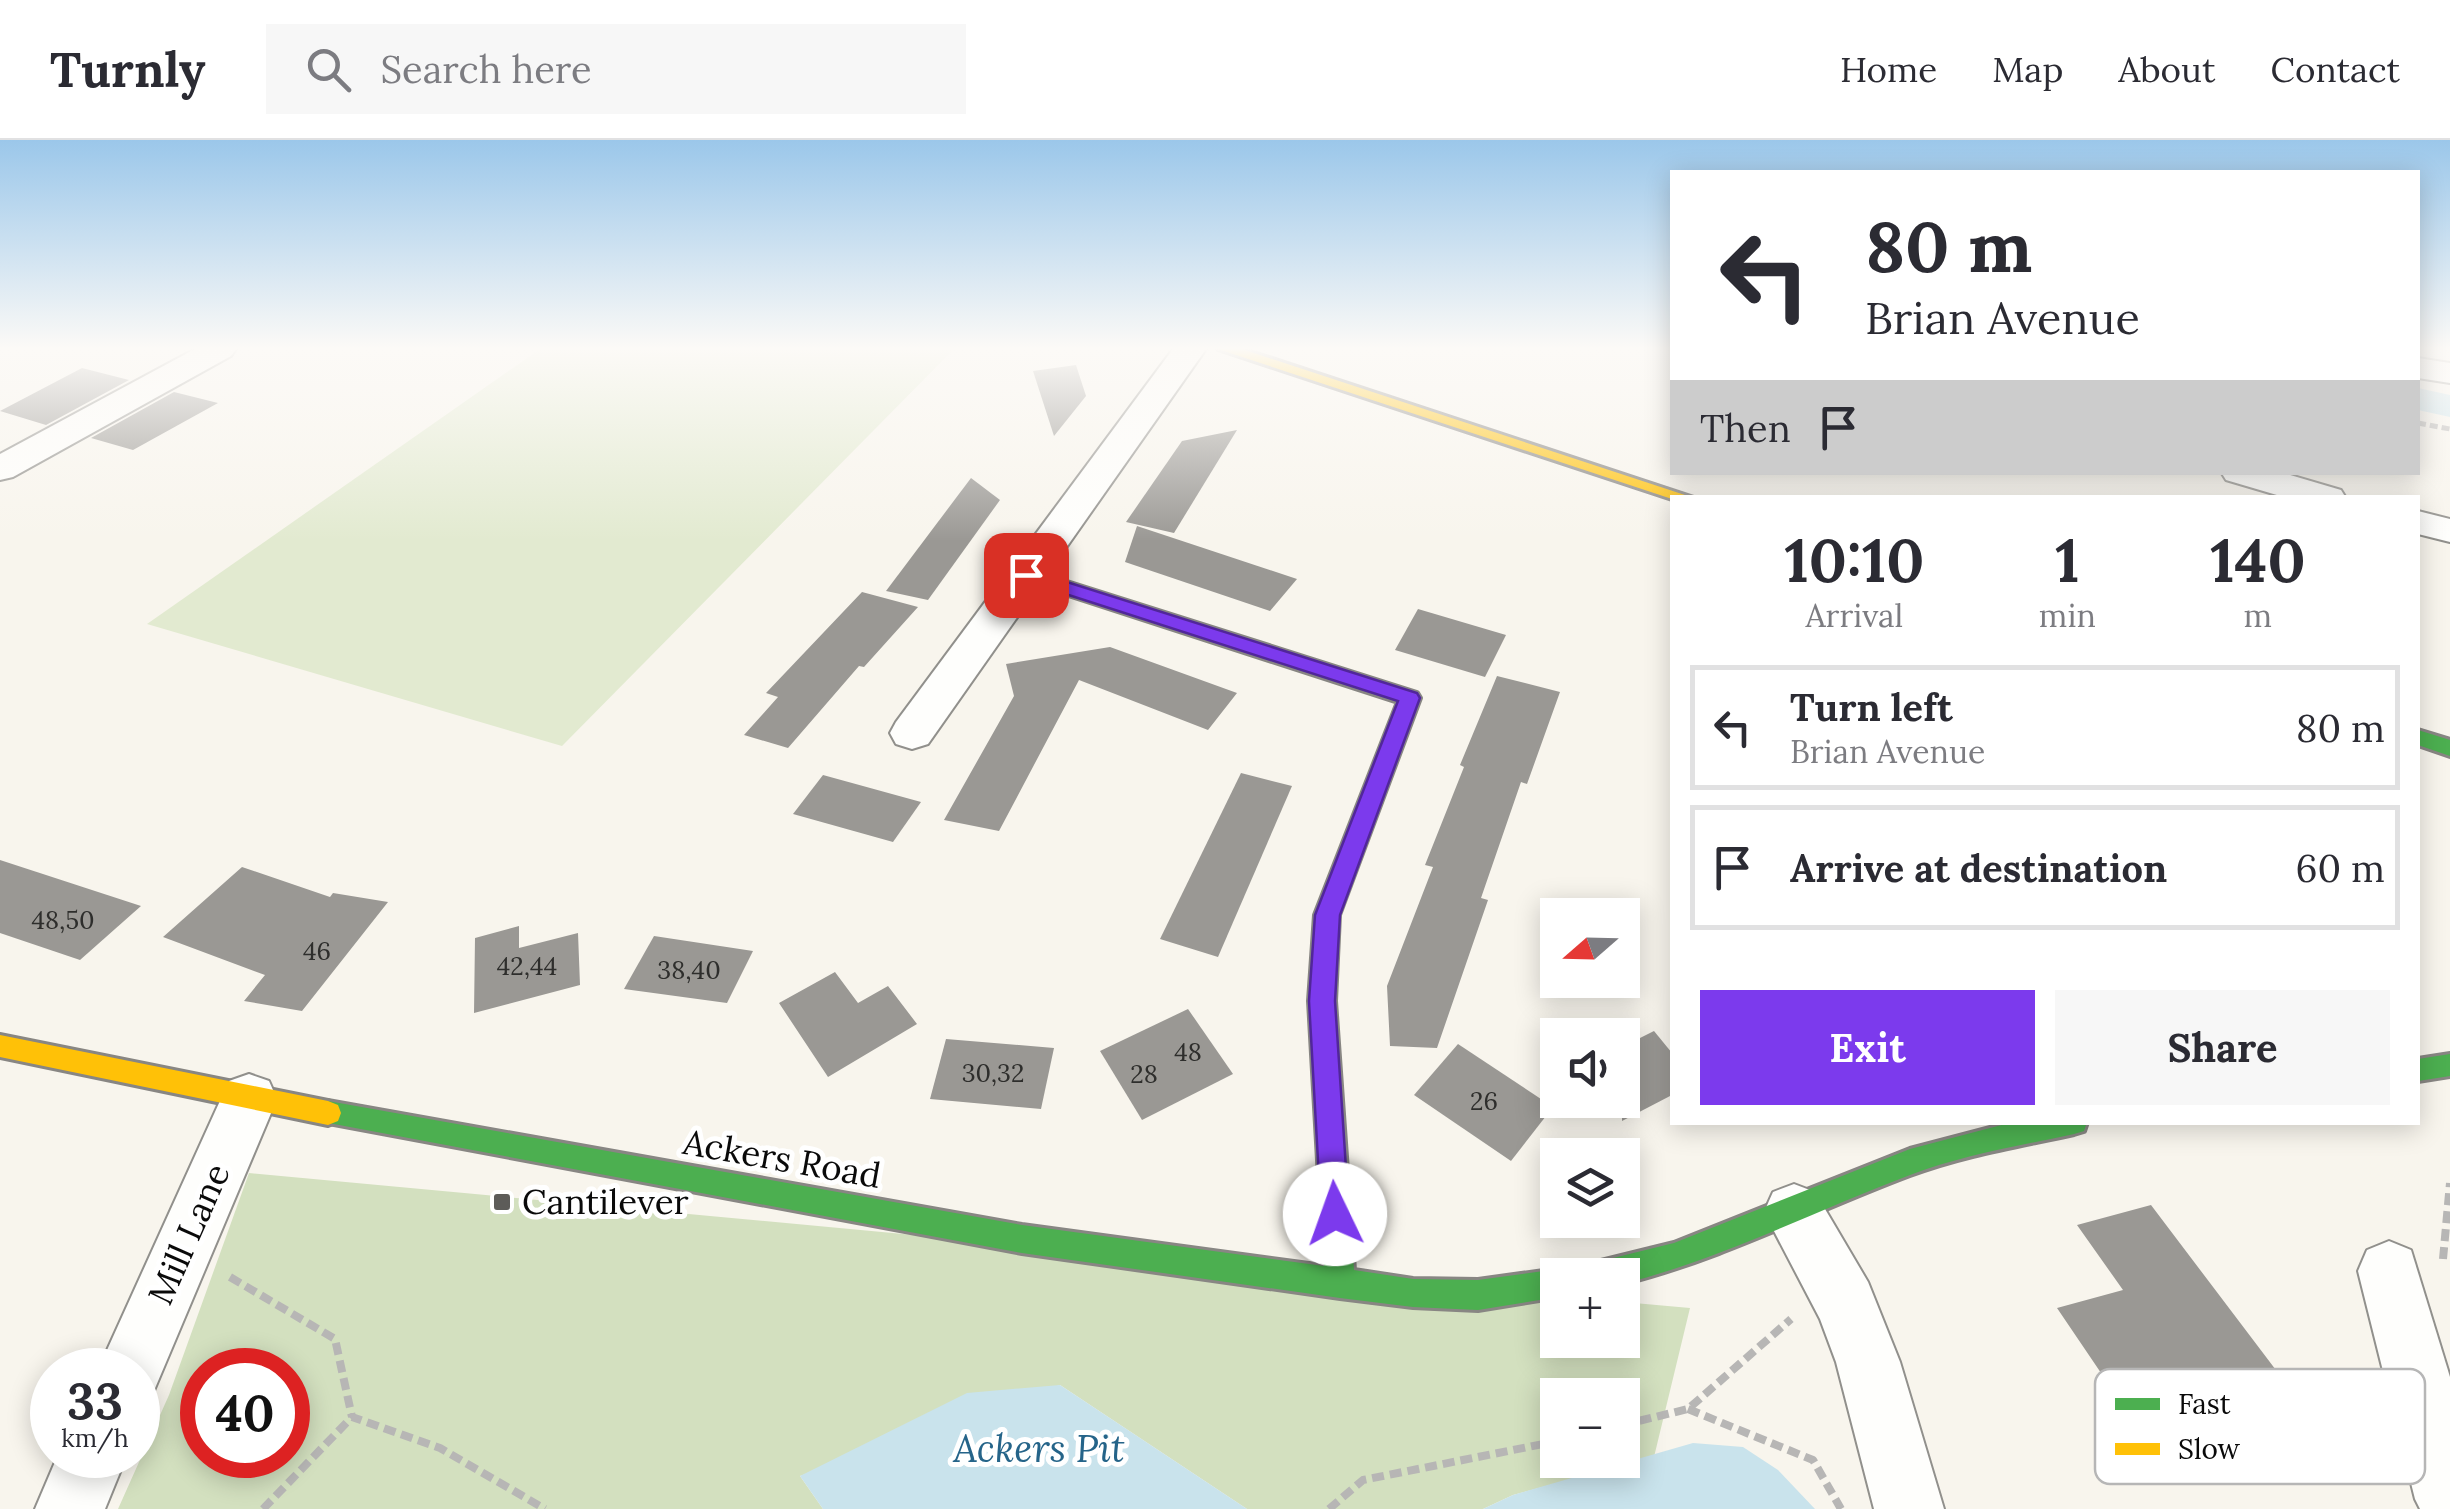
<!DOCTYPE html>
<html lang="en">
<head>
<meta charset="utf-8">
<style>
  :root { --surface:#fff; --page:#f7f7f7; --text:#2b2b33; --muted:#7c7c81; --line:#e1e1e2; --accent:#7c3aed }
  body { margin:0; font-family:Lora,serif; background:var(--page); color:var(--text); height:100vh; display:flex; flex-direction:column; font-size:38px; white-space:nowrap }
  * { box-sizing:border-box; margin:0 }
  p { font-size:32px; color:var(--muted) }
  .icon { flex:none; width:55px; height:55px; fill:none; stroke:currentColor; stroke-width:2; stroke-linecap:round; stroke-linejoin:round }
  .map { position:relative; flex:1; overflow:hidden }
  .details { position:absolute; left:1670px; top:355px; width:750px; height:630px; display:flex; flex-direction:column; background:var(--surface); border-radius:0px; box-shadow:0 5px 25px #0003 }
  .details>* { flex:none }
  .banner { position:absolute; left:1670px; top:30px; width:750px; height:305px; border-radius:0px; box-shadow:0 5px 25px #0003; background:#fff; color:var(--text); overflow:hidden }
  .needle { width:65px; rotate:250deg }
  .fabs { position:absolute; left:1540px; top:758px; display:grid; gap:20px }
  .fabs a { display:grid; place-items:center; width:100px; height:100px; border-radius:0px; background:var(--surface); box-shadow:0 5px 25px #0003; font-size:50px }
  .speed { position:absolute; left:30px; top:1208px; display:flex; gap:20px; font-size:50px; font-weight:700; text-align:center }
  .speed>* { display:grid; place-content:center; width:130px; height:130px; border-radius:50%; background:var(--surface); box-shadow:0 5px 25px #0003; line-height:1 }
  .speed small { font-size:25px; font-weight:400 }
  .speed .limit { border:15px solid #d22; background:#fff; color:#111 }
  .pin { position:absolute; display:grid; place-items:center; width:85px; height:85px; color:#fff; margin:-42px; border-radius:20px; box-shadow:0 5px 15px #0006 }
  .me { position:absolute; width:110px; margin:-55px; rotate:357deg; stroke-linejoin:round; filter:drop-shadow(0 0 8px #0008) }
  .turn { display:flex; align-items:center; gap:35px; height:210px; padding:0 30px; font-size:45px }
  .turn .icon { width:130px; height:130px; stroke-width:2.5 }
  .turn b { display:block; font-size:70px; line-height:85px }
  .then { display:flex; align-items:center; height:95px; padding:0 30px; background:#0003; gap:20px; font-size:38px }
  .eta { display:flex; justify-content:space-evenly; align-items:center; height:170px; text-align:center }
  .eta b { font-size:60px; font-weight:800; line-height:70px }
  .cta { display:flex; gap:20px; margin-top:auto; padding:20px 30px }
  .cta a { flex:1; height:115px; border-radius:0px; background:var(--accent); color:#fff; font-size:40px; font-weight:800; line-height:115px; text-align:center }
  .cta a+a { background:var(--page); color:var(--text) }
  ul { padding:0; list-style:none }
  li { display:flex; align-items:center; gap:30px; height:125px; margin:0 20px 15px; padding:0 10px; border:5px solid var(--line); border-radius:0px }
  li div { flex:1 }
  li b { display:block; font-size:38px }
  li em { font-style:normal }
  header { display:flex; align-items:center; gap:60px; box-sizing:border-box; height:140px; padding:0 50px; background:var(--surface); border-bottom:2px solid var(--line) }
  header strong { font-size:48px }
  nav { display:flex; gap:55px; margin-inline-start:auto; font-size:35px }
  .search { width:700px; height:90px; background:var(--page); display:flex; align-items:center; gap:25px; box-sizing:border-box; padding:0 35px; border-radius:0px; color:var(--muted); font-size:38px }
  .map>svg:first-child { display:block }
  .green { fill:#e2ead0 }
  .forest { fill:#d3e0bf; fill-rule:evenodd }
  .water { fill:#c9e3ec }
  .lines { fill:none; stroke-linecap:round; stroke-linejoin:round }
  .canal { fill:#c9e3ec; fill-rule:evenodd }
  .building { fill:#9a9894 }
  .street-casing { stroke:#91908c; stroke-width:4 }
  .fast-casing { stroke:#888683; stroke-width:6 }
  .slow-casing { stroke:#888683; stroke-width:6 }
  .path-far1 { stroke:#b7b6b5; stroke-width:5; stroke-dasharray:8 4; stroke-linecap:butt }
  .path { stroke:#b7b6b5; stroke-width:8; stroke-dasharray:12 6; stroke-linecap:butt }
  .street { fill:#fefefc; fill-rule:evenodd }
  .fast { fill:#4caf50; fill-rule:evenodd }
  .slow { fill:#ffc107; fill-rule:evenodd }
  .route { fill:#7c3aed; stroke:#51269a; stroke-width:2.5 }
  .poi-dot { fill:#5d5c59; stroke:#fff; stroke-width:4 }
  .labels { text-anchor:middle; stroke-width:10; stroke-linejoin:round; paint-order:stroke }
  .number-label { font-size:25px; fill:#2e2e2c }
  .near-street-label { font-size:35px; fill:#0a0a0a; stroke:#fff }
  .near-poi-label { font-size:35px; fill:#0a0a0a; stroke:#fff; text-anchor:start }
  .near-water-label { font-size:38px; font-style:italic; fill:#256489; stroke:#fff }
  .key { fill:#fff; stroke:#b6b6b6; stroke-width:2.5 }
  .key-label { font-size:28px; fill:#0a0a0a }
</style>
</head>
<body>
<header>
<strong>Turnly</strong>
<div class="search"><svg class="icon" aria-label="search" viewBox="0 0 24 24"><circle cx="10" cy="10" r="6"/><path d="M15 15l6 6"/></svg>Search here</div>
<nav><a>Home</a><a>Map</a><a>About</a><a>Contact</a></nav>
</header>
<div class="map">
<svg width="2450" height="1369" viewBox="0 0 2450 1369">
  <rect width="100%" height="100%" fill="#f8f5ed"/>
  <path class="green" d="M540,209H954L562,606L147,484Z"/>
  <path class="forest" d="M249,1033L1557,1155L1558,1200H1622L1623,1162L1690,1168L1654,1317L1513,1355L1483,1369H1247L1060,1245L800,1336L823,1369H118L169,1255ZM202,1230H288V1315H202ZM1558,1255H1622V1320H1558Z"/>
  <g class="water">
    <path d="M1060,1245L1247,1369H823L800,1336L967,1253Z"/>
    <path d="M1693,1303L1743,1307L1778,1330L1815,1369H1483L1513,1355Z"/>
  </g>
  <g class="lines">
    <path class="canal" d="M2418,248L2450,255V277L2418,270Z"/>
  </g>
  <g class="building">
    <path d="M1076,225L1086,256L1054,296L1033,231Z"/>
    <path d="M82,228L129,240L46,285L0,271Z"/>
    <path d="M174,252L218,263L133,310L91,298Z"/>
    <path d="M1237,290L1174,393L1126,382L1182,301Z"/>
    <path d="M971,338L1000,360L928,460L886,451Z"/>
    <path d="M1137,386L1297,439L1270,471L1125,422Z"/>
    <path d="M862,452L918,467L864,527L859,526L788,608L744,595L778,557L766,553Z"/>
    <path d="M1418,469L1506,495L1485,537L1395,510Z"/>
    <path d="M1110,507L1237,553L1208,590L1079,540L999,691L944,680L1014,556L1006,524Z"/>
    <path d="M1497,536L1560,552L1527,644L1521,642L1481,758L1488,760L1437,908L1390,906L1387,846L1433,727L1425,725L1464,627L1460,625Z"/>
    <path d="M1241,633L1292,646L1218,817L1160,799Z"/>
    <path d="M823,635L921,662L893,702L793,674Z"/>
    <path d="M0,720L141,766L80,820L0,793Z"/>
    <path d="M242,727L330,757L333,753L388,762L302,871L244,861L265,835L163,797Z"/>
    <path d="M519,786V808L578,793L580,845L474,873L475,798Z"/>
    <path d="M654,796L753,811L727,863L624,849Z"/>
    <path d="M835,832L858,863L888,846L917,884L828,937L779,863Z"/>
    <path d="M1188,869L1233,934L1142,980L1100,911Z"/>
    <path d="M1654,891L1672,913V955L1622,981V907Z"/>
    <path d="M946,899L1054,908L1041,969L930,959Z"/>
    <path d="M1458,904L1553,967L1511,1021L1414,955Z"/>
    <path d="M2151,1065L2319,1287L2244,1310L2194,1240L2120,1261L2057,1168L2123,1150L2077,1085Z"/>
  </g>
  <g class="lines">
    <defs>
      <g id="street">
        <path d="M195,209H236L231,216L13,337L0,340V314Z"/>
        <path d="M1173,209H1206L928,604L912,609L896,604L890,593L896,582Z"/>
        <path d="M2418,218L2450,223V243L2418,238Z"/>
        <path d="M2221,332H2280L2341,350L2346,358H2287L2226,340Z"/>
        <path d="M2418,371L2450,379V402L2418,394Z"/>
        <path d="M249,934L269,941L277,959L153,1253L138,1259V1230H98L229,941Z"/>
        <path d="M1794,1044L1815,1052L1868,1142L1900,1222L1944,1369H1874L1836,1222L1820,1179L1764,1072L1773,1052Z"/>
        <path d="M2389,1101L2411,1110L2450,1237V1369H2420L2415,1359L2358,1131L2367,1110Z"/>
        <path d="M58,1315H127L105,1369H35Z"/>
      </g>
      <g id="fast">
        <path d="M1026,429L1417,553L1420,558L1339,775L1335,861L1354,1130L1413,1139L1478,1140L1558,1129L1569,1135H1558V1157L1478,1170L1413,1167L1340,1158L1022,1113L318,981L315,973L318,965L328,961L1022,1085L1324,1126L1309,861L1315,775L1398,562L1019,439V431Z"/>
        <path d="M2418,590L2450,600V616L2418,605Z"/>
        <path d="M2450,914V936L2418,941V919Z"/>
        <path d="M2013,982H2087L2084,991L2074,994C2019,1006 1963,1015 1910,1035C1814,1071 1722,1119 1622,1144V1135H1586L1591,1125L1601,1121L1674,1103L1910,1009Z"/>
      </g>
      <g id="slow">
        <path d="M1218,209H1242L1694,358L1672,359Z"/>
        <path d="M0,895L328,961L338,965L341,973L338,981L328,985L0,917Z"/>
      </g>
    </defs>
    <use href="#street" class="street-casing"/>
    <use href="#fast" class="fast-casing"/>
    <use href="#slow" class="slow-casing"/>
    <path class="path-far1" d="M2418,283L2450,289"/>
    <g class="path">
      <path d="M2443,1119L2450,1043"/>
      <path d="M230,1137L335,1199L352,1277"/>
      <path d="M1688,1269L1813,1320L1841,1369"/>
      <path d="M1622,1285L1688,1269L1791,1179"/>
      <path d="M263,1369L352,1277L440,1308L545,1369"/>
      <path d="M1329,1369L1363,1340L1558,1301"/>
    </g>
    <use href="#street" class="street"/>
    <use href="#fast" class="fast"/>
    <use href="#slow" class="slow"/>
  </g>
  <linearGradient id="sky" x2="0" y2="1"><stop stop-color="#9bc7ea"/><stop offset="0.52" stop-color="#fcfaf7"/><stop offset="1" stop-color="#fcfaf7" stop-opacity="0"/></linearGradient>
  <rect width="2450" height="401" fill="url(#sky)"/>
  <path class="route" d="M1026,429L1417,553L1420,558L1340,775L1335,861L1349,1074L1345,1083L1335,1087L1325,1083L1321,1074L1309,861L1315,775L1398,561L1019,439V431Z"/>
  <rect class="poi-dot" x="492" y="1052" width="20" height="20" rx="5"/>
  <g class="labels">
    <g class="number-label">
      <text x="63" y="789">48,50</text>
      <text x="317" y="820">46</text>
      <text x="527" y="835">42,44</text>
      <text x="689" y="839">38,40</text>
      <text x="1188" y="921">48</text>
      <text x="993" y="942">30,32</text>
      <text x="1144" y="943">28</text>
      <text x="1484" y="970">26</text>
    </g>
    <g class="near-street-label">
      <text transform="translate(782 1019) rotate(10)" y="12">Ackers Road</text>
      <text transform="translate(189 1094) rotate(-66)" y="12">Mill Lane</text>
    </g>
    <g class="near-poi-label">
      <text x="522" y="1074">Cantilever</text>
    </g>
    <g class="near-water-label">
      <text x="1039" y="1322">Ackers Pit</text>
    </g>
  </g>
  <rect x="2095" y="1229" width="330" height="115" rx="15" class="key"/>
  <rect x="2115" y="1258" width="45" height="12" fill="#4caf50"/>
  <rect x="2115" y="1303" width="45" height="12" fill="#ffc107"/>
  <g class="key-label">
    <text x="2178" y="1274">Fast</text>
    <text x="2178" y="1319">Slow</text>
  </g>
</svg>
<div class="fabs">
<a><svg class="needle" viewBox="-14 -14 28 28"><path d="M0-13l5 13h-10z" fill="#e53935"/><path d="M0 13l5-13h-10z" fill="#7c7c81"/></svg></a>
<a><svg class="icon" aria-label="sound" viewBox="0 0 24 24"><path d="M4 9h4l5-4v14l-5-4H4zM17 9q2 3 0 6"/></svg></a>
<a><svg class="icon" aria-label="layers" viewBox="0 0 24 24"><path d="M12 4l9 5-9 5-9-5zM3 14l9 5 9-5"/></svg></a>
<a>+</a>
<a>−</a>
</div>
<div class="speed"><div>33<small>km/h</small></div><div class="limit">40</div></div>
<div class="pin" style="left:1026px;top:435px;background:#d93025"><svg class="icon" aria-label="arrive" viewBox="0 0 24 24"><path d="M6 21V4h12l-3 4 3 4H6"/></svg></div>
<svg class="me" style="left:1335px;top:1074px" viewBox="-20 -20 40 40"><circle r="19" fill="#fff"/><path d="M0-13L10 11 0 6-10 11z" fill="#7c3aed"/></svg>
<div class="banner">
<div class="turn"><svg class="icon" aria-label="left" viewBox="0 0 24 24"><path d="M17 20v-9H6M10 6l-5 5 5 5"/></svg><div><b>80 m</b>Brian Avenue</div></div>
<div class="then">Then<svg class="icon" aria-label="arrive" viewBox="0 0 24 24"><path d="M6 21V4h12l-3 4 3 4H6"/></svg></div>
</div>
<section class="details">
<div class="eta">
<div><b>10:10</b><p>Arrival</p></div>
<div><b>1</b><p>min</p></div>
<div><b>140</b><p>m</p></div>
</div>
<ul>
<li><svg class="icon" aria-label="left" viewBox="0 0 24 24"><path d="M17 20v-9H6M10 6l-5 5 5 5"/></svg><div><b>Turn left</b><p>Brian Avenue</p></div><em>80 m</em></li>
<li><svg class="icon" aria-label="arrive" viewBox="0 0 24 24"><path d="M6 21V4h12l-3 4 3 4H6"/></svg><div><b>Arrive at destination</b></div><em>60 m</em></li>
</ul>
<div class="cta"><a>Exit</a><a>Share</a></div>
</section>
</div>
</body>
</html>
